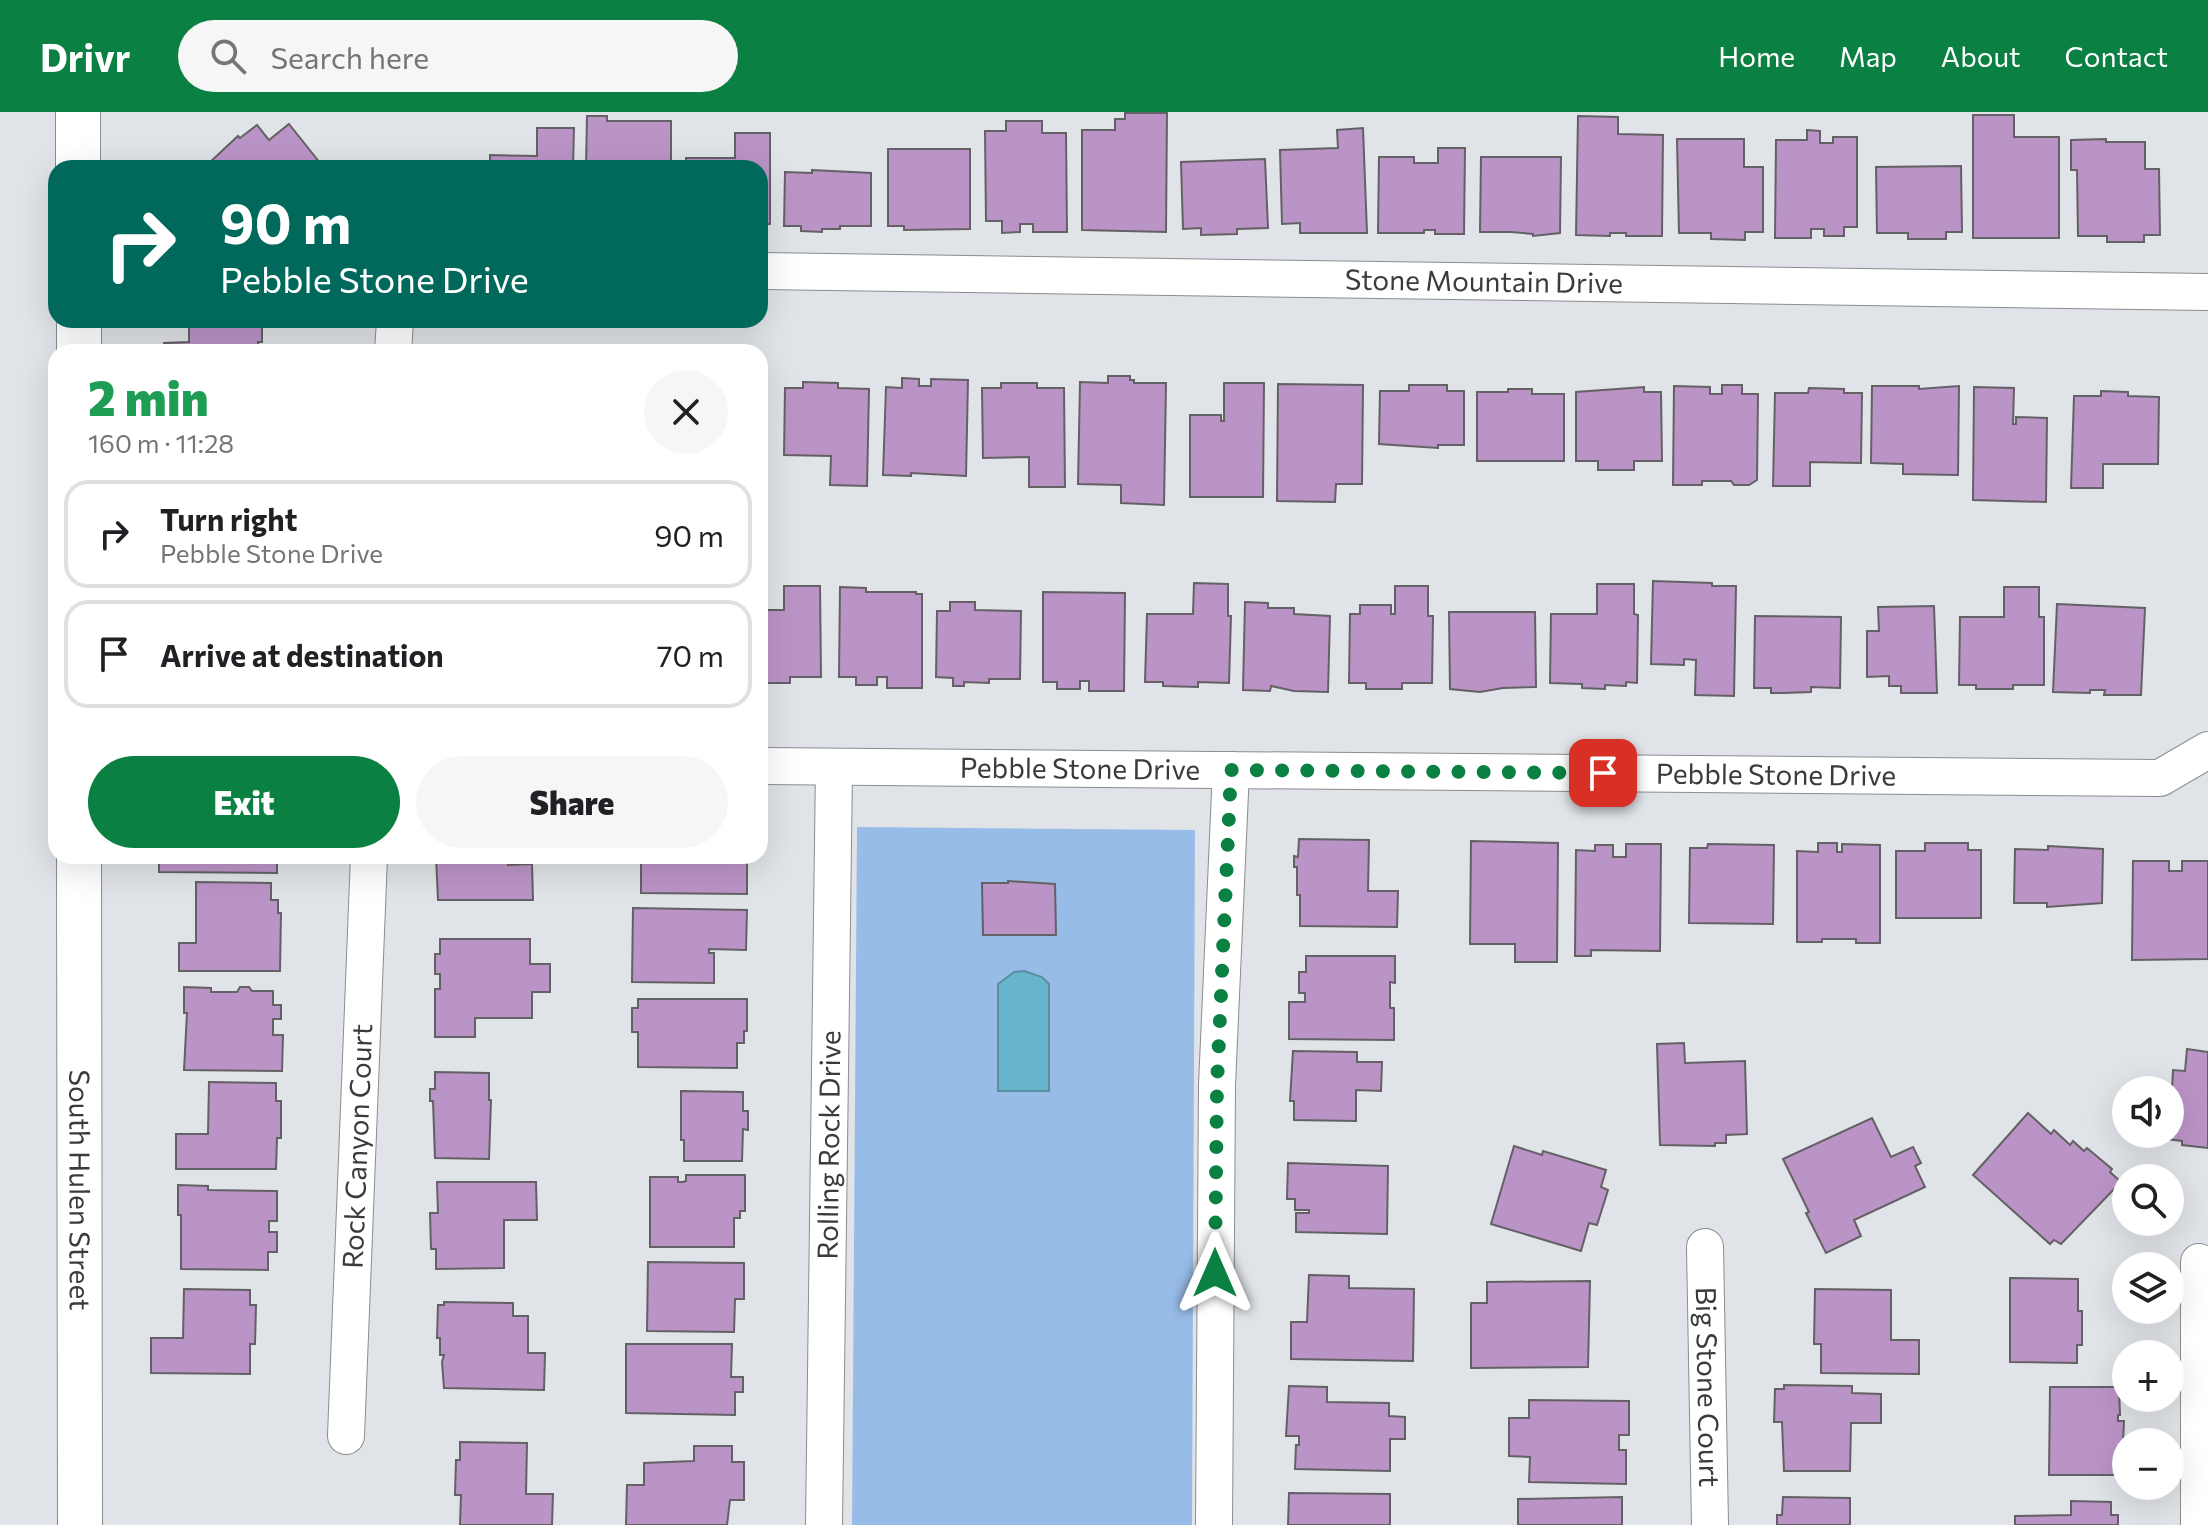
<!DOCTYPE html>
<html lang="en">
<head>
<meta charset="utf-8">
<style>
  :root { --surface:#fff; --page:#f6f6f6; --text:#202124; --muted:#757577; --line:#e0e0e0; --accent:#0b8043 }
  body { margin:0; font-family:Commissioner,sans-serif; background:var(--page); color:var(--text); height:100vh; display:flex; flex-direction:column; font-size:30px; white-space:nowrap }
  * { box-sizing:border-box; margin:0 }
  p { font-size:26px; color:var(--muted) }
  .icon { flex:none; width:44px; height:44px; fill:none; stroke:currentColor; stroke-width:2; stroke-linecap:round; stroke-linejoin:round }
  .map { position:relative; flex:1; overflow:hidden }
  .drawer { position:absolute; left:48px; top:232px; width:720px; height:520px; display:flex; flex-direction:column; background:var(--surface); border-radius:24px; box-shadow:0 8px 32px #0002 }
  .drawer>* { flex:none }
  .hud { position:absolute; left:48px; top:48px; width:720px; height:168px; border-radius:24px; box-shadow:0 8px 32px #0002; background:#00695c; color:#fff; overflow:hidden }
  .fabs { position:absolute; left:2112px; top:964px; display:grid; gap:16px }
  .fabs a { display:grid; place-items:center; width:72px; height:72px; border-radius:50%; background:var(--surface); box-shadow:0 8px 32px #0002; font-size:40px }
  .pin { position:absolute; display:grid; place-items:center; width:68px; height:68px; color:#fff; margin:-34px; border-radius:16px; box-shadow:0 4px 12px #0006 }
  .me { position:absolute; width:88px; margin:-44px; rotate:0deg; stroke-linejoin:round; filter:drop-shadow(0 0 6px #0008) }
  .turn { display:flex; align-items:center; gap:28px; height:168px; padding:0 40px; font-size:36px }
  .turn .icon { width:104px; height:104px; stroke-width:2.5 }
  .turn b { display:block; font-size:56px; line-height:68px }
  .round { display:grid; place-items:center; flex:none; width:84px; height:84px; border-radius:42px; background:var(--page) }
  .overview { display:flex; align-items:center; justify-content:space-between; height:136px; padding:0 40px }
  h1 { font-size:48px; font-weight:800; line-height:60px; color:#1e9e55 }
  .cta { display:flex; gap:16px; margin-top:auto; padding:16px 40px }
  .cta a { flex:1; height:92px; border-radius:48px; background:var(--accent); color:#fff; font-size:32px; font-weight:800; line-height:92px; text-align:center }
  .cta a+a { background:var(--page); color:var(--text) }
  ul { padding:0; list-style:none }
  li { display:flex; align-items:center; gap:24px; height:108px; margin:0 16px 12px; padding:0 24px; border:4px solid var(--line); border-radius:24px }
  li div { flex:1 }
  li b { display:block; font-size:30px }
  li em { font-style:normal }
  header { display:flex; align-items:center; gap:48px; box-sizing:border-box; height:112px; padding:0 40px; background:var(--accent); color:#fff }
  header strong { font-size:38px }
  nav { display:flex; gap:44px; margin-inline-start:auto; font-size:28px }
  .search { width:560px; height:72px; background:var(--page); display:flex; align-items:center; gap:20px; box-sizing:border-box; padding:0 28px; border-radius:44px; color:var(--muted); font-size:30px }
  .map>svg:first-child { display:block }
  .green { fill:#98bce8 }
  .water { fill:#66b5cc; stroke:#5890a1; stroke-width:2 }
  .building { fill:#bb94c7; stroke:#646165; stroke-width:2 }
  .lines { fill:none; stroke-linecap:round; stroke-linejoin:round }
  .minor-casing { stroke:#8a8d90; stroke-width:38 }
  .major-casing { stroke:#8a8d90; stroke-width:46 }
  .minor { stroke:#fff; stroke-width:36 }
  .major { stroke:#fff; stroke-width:44 }
  .route { stroke:#0b8043; stroke-width:14; stroke-dasharray:0 25.2 }
  .labels { text-anchor:middle; stroke-width:6; stroke-linejoin:round; paint-order:stroke }
  .street-label { font-size:28px; fill:#393b3c; stroke:#edf0f4 }
</style>
</head>
<body>
<header>
<strong>Drivr</strong>
<div class="search"><svg class="icon" aria-label="search" viewBox="0 0 24 24"><circle cx="10" cy="10" r="6"/><path d="M15 15l6 6"/></svg>Search here</div>
<nav><a>Home</a><a>Map</a><a>About</a><a>Contact</a></nav>
</header>
<div class="map">
<svg width="2208" height="1413" viewBox="0 0 2208 1413">
  <rect width="100%" height="100%" fill="#e0e3e7"/>
  <path class="green" d="M857,715L1195,718L1192,1413H852Z"/>
  <path class="water" d="M1024,859L1042,865L1049,872V979H998V872L1014,860Z"/>
  <g class="building">
    <path d="M1125,1H1167L1166,120L1082,118V18H1115V7H1125Z"/>
    <path d="M1973,3H2014V25H2059V126H1973Z"/>
    <path d="M587,4H607V9H671V56H586Z"/>
    <path d="M1578,4L1618,5V22L1663,23L1662,124H1626V121H1610V124L1576,123Z"/>
    <path d="M1006,9H1042V21H1066L1067,120H1033V112H1020V120L1002,121V109H986L985,19H1006Z"/>
    <path d="M289,12L324,56H213L209,51L238,24L240,26L257,13L269,28Z"/>
    <path d="M537,16H574L573,56H490V43L537,44Z"/>
    <path d="M1363,16L1367,121H1300V111L1282,112L1280,38L1338,36L1337,18Z"/>
    <path d="M1807,18L1820,19V31H1833V25H1857V115H1844V124H1824V117H1811V126H1775L1776,28H1807Z"/>
    <path d="M735,21H770V112H760V56H686V46H735Z"/>
    <path d="M1677,27H1744V55H1763V120H1745V128L1711,127V121H1679Z"/>
    <path d="M2106,27V30H2145V57H2159L2160,123H2144V130H2107V124H2078L2077,58H2071V28Z"/>
    <path d="M1438,36H1465L1464,122H1435V118H1424V121H1378L1379,45H1414V51H1438Z"/>
    <path d="M888,37H970V117L904,118V114H888Z"/>
    <path d="M1481,45H1561L1560,121L1533,124V122L1511,120H1480Z"/>
    <path d="M1265,47L1268,116L1237,117V122L1201,123V116L1183,117L1181,50Z"/>
    <path d="M1961,54L1962,120H1946V127H1908V121H1877L1876,55Z"/>
    <path d="M812,58L871,61V114H840V117H822V120L801,119V114H784L785,60L812,61Z"/>
    <path d="M189,208H265V214H262V230H258L259,240H164V231L189,230Z"/>
    <path d="M1108,264H1130V268H1134V271H1166L1164,393L1121,391V373L1078,372L1080,270L1108,271Z"/>
    <path d="M902,266L919,267V274H931V267L968,268L966,364L911,361V364L883,363L886,275L902,276Z"/>
    <path d="M760,268H765L764,356H760Z"/>
    <path d="M803,270L838,271V276L869,277L867,374L830,373L831,344L784,343L785,276H803Z"/>
    <path d="M1001,271H1037V276H1064L1065,375H1029V345L983,346L982,276H1001Z"/>
    <path d="M1224,271H1264L1263,385H1190V303H1221V309H1224Z"/>
    <path d="M1278,272L1363,273L1362,372H1336L1335,390L1277,389Z"/>
    <path d="M1409,273H1447V279H1464V333H1438V336L1379,332L1380,279H1409Z"/>
    <path d="M1722,273H1742V282H1758L1757,368L1749,373H1734L1731,369H1702V373H1673L1674,274L1710,275V282H1722Z"/>
    <path d="M1872,274H1919V277L1959,274L1958,363L1903,362V352L1871,351Z"/>
    <path d="M1644,275V280H1661L1662,349H1634V358H1598V349H1576V280Z"/>
    <path d="M1974,275L2014,276L2013,312H2016V305L2047,306L2046,390L1973,388Z"/>
    <path d="M1809,276L1844,277V281H1862L1861,351L1810,350V374H1773L1775,281H1808Z"/>
    <path d="M1508,277H1532V282H1564V349H1477V280H1508Z"/>
    <path d="M2101,279L2128,280V284L2159,285L2158,352H2103V376H2071L2074,284H2101Z"/>
    <path d="M1653,469L1712,471V474H1736L1734,584L1695,583L1696,548L1684,547V553L1651,552Z"/>
    <path d="M1194,471L1228,472V504H1231L1229,571L1198,570V575L1163,574V570H1145L1147,502H1193Z"/>
    <path d="M1597,472H1634V502L1638,503L1637,571L1626,570V574L1605,573V577L1582,576V572L1550,571L1551,502H1597Z"/>
    <path d="M784,474H820L821,565H790V571H760V498H784Z"/>
    <path d="M1395,474H1428V504H1433L1432,571H1402V577H1366V571H1349L1350,502H1360V493H1391V502H1395Z"/>
    <path d="M840,475L866,476V480H916V482H922V576H887V565H877V573H856V565H839Z"/>
    <path d="M2004,475H2039V505H2044V573H2013V577H1976V573H1959L1960,505H2004Z"/>
    <path d="M1043,480L1125,481L1124,579H1089V569H1080V577H1057V570H1043Z"/>
    <path d="M950,490H975V498L1021,499L1020,567H989V571L964,570V574H953V566L936,565L937,499H950Z"/>
    <path d="M1245,490L1268,491V496H1294V502L1330,504L1328,580L1294,579L1271,574L1270,579L1243,578Z"/>
    <path d="M2057,492L2145,496L2141,583H2104L2105,578H2090V581L2053,580Z"/>
    <path d="M1934,494L1937,581H1901V574H1889V564L1867,565V519H1879L1878,495Z"/>
    <path d="M1449,500H1535L1536,575L1503,576L1480,580L1450,577Z"/>
    <path d="M1755,504L1841,505L1840,576L1811,575V580L1783,581H1771V576H1754Z"/>
    <path d="M1299,727L1369,728L1368,779H1398L1397,815L1300,814V783H1297V755H1294V744L1298,745Z"/>
    <path d="M1471,729L1558,731L1557,850H1515V832H1470Z"/>
    <path d="M1818,731H1837V740H1842V732L1880,733V831H1856V827H1822V830H1797V739L1818,740Z"/>
    <path d="M1925,731H1968V738H1981V806H1896V739H1925Z"/>
    <path d="M1626,732H1661L1660,839L1591,838V844H1575L1576,738L1595,739V733H1613V745H1626Z"/>
    <path d="M1708,732L1774,733L1773,812L1689,811L1690,736H1707Z"/>
    <path d="M2048,734L2103,737L2102,791L2047,795V791H2014L2015,737L2048,738Z"/>
    <path d="M159,744H277V761L159,760Z"/>
    <path d="M436,744H508V753L532,752L533,788H438Z"/>
    <path d="M641,744H747V782L641,781Z"/>
    <path d="M2133,749H2169V759H2182V749H2208V847L2132,848Z"/>
    <path d="M1008,769L1055,772L1056,823H983L982,771H1008Z"/>
    <path d="M196,770L271,771V788H278V801H281L280,859H179V831H196Z"/>
    <path d="M633,796L747,798L746,838L709,837V841H714V871L632,870Z"/>
    <path d="M440,827H530V852H550V880H532V906H475V925H435V877H440V862H435V842H440Z"/>
    <path d="M1306,844H1395V871L1390,870V896H1394V928L1289,927V890H1305V881H1299V860H1306Z"/>
    <path d="M184,875L211,876V880H237L240,875H249L252,879H273V893H281V907H273V923H283L282,959L184,958L187,901H184Z"/>
    <path d="M638,887H747V919H744V931H737V956L638,955V920H632V896H638Z"/>
    <path d="M1684,931L1685,951L1745,949L1747,1022L1726,1023V1031H1715V1034L1660,1033L1657,932Z"/>
    <path d="M2187,937L2208,940V1036L2182,1033V1029L2165,1027L2166,1022H2170L2173,958L2185,959Z"/>
    <path d="M1293,939L1357,940V950H1382L1381,979L1356,978V1009L1294,1008V989H1290Z"/>
    <path d="M435,960L489,961V988H491L489,1047L435,1046L433,989H430V977H435Z"/>
    <path d="M209,970L276,971V989H281V1026H277L276,1057H176V1022H208Z"/>
    <path d="M681,979L743,980V999H748V1018L743,1017L742,1049H684V1028H681Z"/>
    <path d="M2028,1001L2051,1022L2054,1018L2070,1033L2073,1029L2084,1039L2087,1036L2112,1057L2110,1060L2121,1070L2061,1132L2054,1128L2050,1132L1973,1063Z"/>
    <path d="M1872,1006L1891,1045L1913,1035L1921,1051L1915,1054L1925,1075L1854,1108L1861,1124L1826,1141L1806,1101L1809,1100L1783,1047Z"/>
    <path d="M1514,1034L1542,1043L1543,1039L1606,1058L1601,1075L1608,1078L1597,1113L1589,1111L1581,1139L1491,1112Z"/>
    <path d="M1288,1051L1388,1054L1387,1122L1296,1120V1101H1309V1098H1295V1087H1287Z"/>
    <path d="M686,1063H745V1099H740V1106H734V1135H650V1065H678V1070H683L686,1069Z"/>
    <path d="M437,1070H536L537,1108H504V1156L436,1157V1137H431L430,1101H438Z"/>
    <path d="M178,1073L208,1074V1078L277,1079V1109H269V1120H277V1140H268V1158L181,1157V1103H178Z"/>
    <path d="M648,1150L744,1151V1187H735L734,1220L647,1219Z"/>
    <path d="M1309,1163L1349,1164V1176L1414,1177L1413,1249L1291,1247V1210H1307Z"/>
    <path d="M2010,1166L2078,1167V1199H2082V1233H2077V1251L2010,1250Z"/>
    <path d="M1590,1169L1588,1255L1471,1256V1191H1487V1170Z"/>
    <path d="M184,1177L250,1178V1193H256L255,1232H250V1262L151,1261V1226H183Z"/>
    <path d="M1815,1177L1891,1178V1228H1919V1262L1821,1261V1232H1814Z"/>
    <path d="M444,1190L513,1191V1204H528V1241H545L544,1278L444,1276L442,1250L444,1243H440V1226H437L438,1193H444Z"/>
    <path d="M626,1232H732L731,1265H743V1280H735V1303L626,1301Z"/>
    <path d="M1784,1273L1852,1274V1281L1881,1282V1311H1851L1850,1359H1784L1782,1310H1774L1775,1277H1784Z"/>
    <path d="M1289,1274L1327,1275V1290L1389,1291V1304L1405,1305V1327H1390V1359L1295,1357L1296,1333H1299V1324H1286Z"/>
    <path d="M2050,1275H2119L2120,1303H2118V1309H2124L2123,1331H2120V1363H2049Z"/>
    <path d="M1529,1288L1629,1289V1323H1619V1338H1626V1372L1529,1370L1530,1345L1509,1344V1306H1529Z"/>
    <path d="M460,1330L527,1331L526,1382H553L552,1413H460L461,1383H455L456,1348H460Z"/>
    <path d="M694,1334H732V1350H744V1388H730L727,1413H626L627,1373H644V1351L694,1349Z"/>
    <path d="M1289,1381L1390,1382V1413H1288Z"/>
    <path d="M1622,1385V1413H1518V1387Z"/>
    <path d="M1783,1385L1850,1386V1413H1777V1403H1782Z"/>
    <path d="M2071,1389L2111,1390V1403H2118V1413H2015V1404L2071,1403Z"/>
  </g>
  <g class="lines">
    <defs>
      <g id="minor">
        <path id="s1" d="M760,159L2208,180"/>
        <path d="M393,240L395,208"/>
        <path id="s2" d="M760,654L2160,666L2208,638"/>
        <path id="s3" d="M1705,1135L1710,1413"/>
        <path id="s4" d="M346,1324L369,744"/>
        <path id="s5" d="M824,1413L834,655"/>
        <path d="M1214,1413L1217,973L1231,658"/>
        <path d="M2199,1413V1150"/>
      </g>
      <g id="major">
        <path d="M78,0V56"/>
        <path d="M79,208V240"/>
        <path id="s6" d="M79,744L80,1413"/>
      </g>
    </defs>
    <use href="#minor" class="minor-casing"/>
    <use href="#major" class="major-casing"/>
    <use href="#minor" class="minor"/>
    <use href="#major" class="major"/>
  </g>
  <g class="lines">
    <path class="route" d="M1215,1161L1217,973L1231,658L1603,661"/>
  </g>
  <g class="labels">
    <g class="street-label">
      <text dy="10" stroke="none"><textPath href="#s1" startOffset="724">Stone Mountain Drive</textPath></text>
      <text dy="10" stroke="none"><textPath href="#s2" startOffset="320">Pebble Stone Drive</textPath></text>
      <text dy="10" stroke="none"><textPath href="#s2" startOffset="1016">Pebble Stone Drive</textPath></text>
      <text dy="10" stroke="none"><textPath href="#s4" startOffset="290">Rock Canyon Court</textPath></text>
      <text dy="10" stroke="none"><textPath href="#s5" startOffset="380">Rolling Rock Drive</textPath></text>
      <text dy="10" stroke="none"><textPath href="#s6" startOffset="334">South Hulen Street</textPath></text>
      <text dy="10" stroke="none"><textPath href="#s3" startOffset="140">Big Stone Court</textPath></text>
    </g>
  </g>
</svg>
<div class="fabs">
<a><svg class="icon" aria-label="sound" viewBox="0 0 24 24"><path d="M4 9h4l5-4v14l-5-4H4zM17 9q2 3 0 6"/></svg></a>
<a><svg class="icon" aria-label="search" viewBox="0 0 24 24"><circle cx="10" cy="10" r="6"/><path d="M15 15l6 6"/></svg></a>
<a><svg class="icon" aria-label="layers" viewBox="0 0 24 24"><path d="M12 4l9 5-9 5-9-5zM3 14l9 5 9-5"/></svg></a>
<a>+</a>
<a>−</a>
</div>
<div class="pin" style="left:1603px;top:661px;background:#d93025"><svg class="icon" aria-label="arrive" viewBox="0 0 24 24"><path d="M6 21V4h12l-3 4 3 4H6"/></svg></div>
<svg class="me" style="left:1215px;top:1161px" viewBox="-20 -20 40 40"><path d="M0-17L14 15 0 8-14 15z" fill="#0b8043" stroke="#fff" stroke-width="4"/></svg>
<div class="hud">
<div class="turn"><svg class="icon" aria-label="right" viewBox="0 0 24 24"><path d="M7 20v-9h11M14 6l5 5-5 5"/></svg><div><b>90 m</b>Pebble Stone Drive</div></div>
</div>
<section class="drawer">
<div class="overview"><div><h1>2 min</h1><p>160 m · 11:28</p></div><a class="round"><svg class="icon" aria-label="close" viewBox="0 0 24 24"><path d="M6 6l12 12M18 6L6 18"/></svg></a></div>
<ul>
<li><svg class="icon" aria-label="right" viewBox="0 0 24 24"><path d="M7 20v-9h11M14 6l5 5-5 5"/></svg><div><b>Turn right</b><p>Pebble Stone Drive</p></div><em>90 m</em></li>
<li><svg class="icon" aria-label="arrive" viewBox="0 0 24 24"><path d="M6 21V4h12l-3 4 3 4H6"/></svg><div><b>Arrive at destination</b></div><em>70 m</em></li>
</ul>
<div class="cta"><a>Exit</a><a>Share</a></div>
</section>
</div>
</body>
</html>
